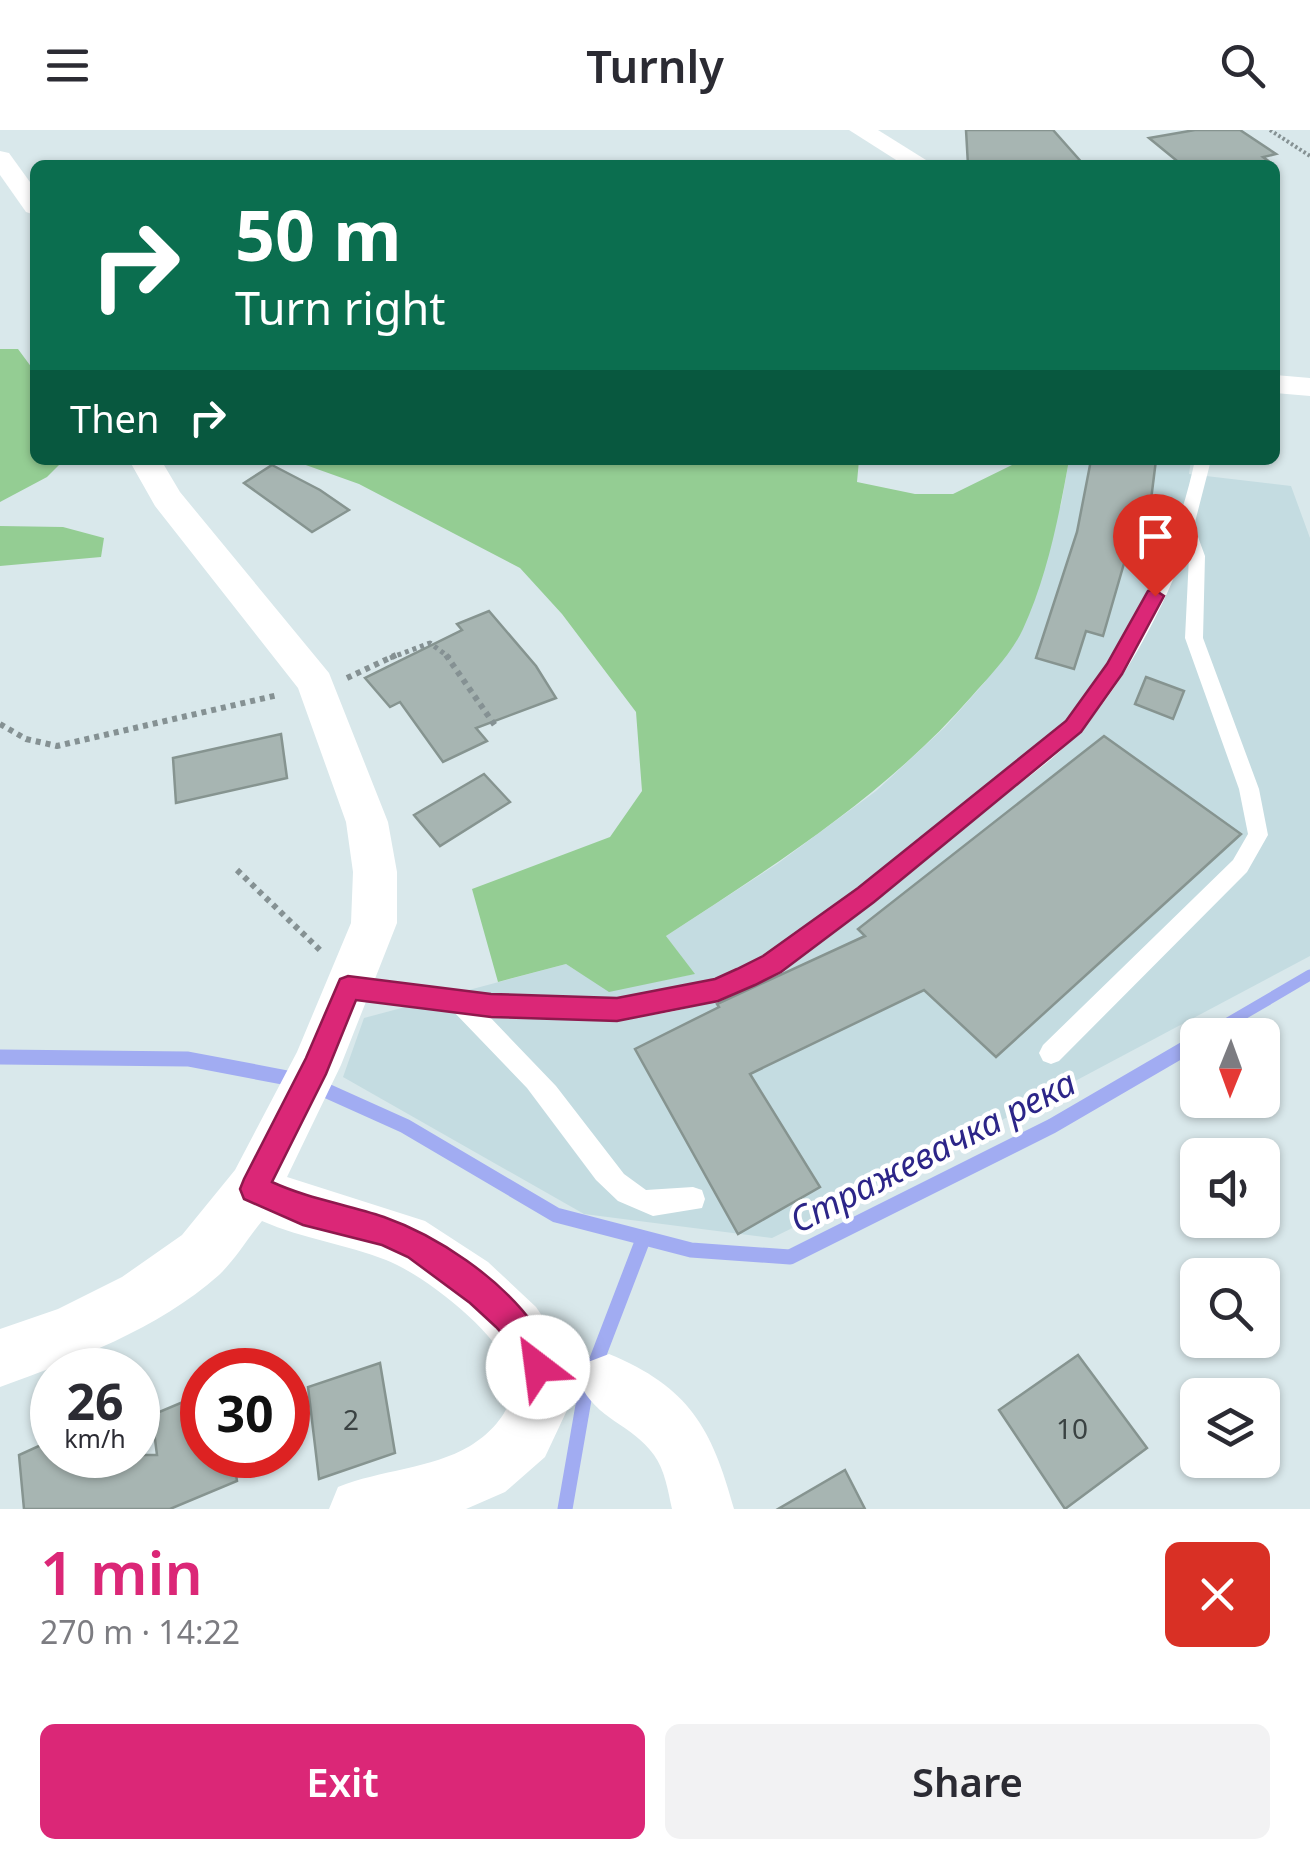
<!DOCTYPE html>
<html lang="en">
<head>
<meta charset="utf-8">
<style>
  :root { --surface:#fff; --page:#f2f2f3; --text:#2b2b33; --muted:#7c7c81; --accent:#db2777 }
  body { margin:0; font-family:"Noto Sans",sans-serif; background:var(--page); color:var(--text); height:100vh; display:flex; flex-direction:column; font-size:38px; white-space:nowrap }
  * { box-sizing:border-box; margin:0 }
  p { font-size:32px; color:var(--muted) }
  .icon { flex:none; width:55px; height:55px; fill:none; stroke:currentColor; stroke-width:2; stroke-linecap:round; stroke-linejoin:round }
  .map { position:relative; height:1379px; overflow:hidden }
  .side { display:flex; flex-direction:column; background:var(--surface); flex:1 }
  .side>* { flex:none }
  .top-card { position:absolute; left:30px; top:30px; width:1250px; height:305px; border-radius:15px; box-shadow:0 2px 8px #0004; background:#0b6e4f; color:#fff; overflow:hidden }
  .needle { width:65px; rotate:181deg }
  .controls { position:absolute; left:1180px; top:888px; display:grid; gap:20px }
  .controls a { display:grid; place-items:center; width:100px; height:100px; border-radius:15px; background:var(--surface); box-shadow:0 2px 8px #0004; font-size:50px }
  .speed { position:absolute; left:30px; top:1218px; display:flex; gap:20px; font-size:50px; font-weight:700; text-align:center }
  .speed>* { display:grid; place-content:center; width:130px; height:130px; border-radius:50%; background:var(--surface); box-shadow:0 2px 8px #0004; line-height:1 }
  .speed small { font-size:25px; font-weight:400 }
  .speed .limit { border:15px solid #d22; background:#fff; color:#111 }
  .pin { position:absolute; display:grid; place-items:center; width:85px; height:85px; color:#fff; margin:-102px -42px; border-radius:50% 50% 50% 0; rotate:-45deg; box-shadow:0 0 10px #0007 }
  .pin .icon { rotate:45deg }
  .me { position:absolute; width:110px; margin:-55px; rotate:330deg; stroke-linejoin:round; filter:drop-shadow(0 0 8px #0008) }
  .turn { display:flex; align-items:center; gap:35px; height:210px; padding:0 40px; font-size:45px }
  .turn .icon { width:130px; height:130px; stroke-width:2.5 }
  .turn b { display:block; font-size:70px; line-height:85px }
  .then { display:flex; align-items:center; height:95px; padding:0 40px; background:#0003; gap:20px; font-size:38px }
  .round { display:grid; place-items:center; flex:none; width:105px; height:105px; border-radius:15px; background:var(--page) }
  .headline { display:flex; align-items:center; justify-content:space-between; height:170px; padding:0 40px }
  h1 { font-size:60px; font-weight:600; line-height:75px; color:var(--accent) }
  .primary-button { display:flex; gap:20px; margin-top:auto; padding:20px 40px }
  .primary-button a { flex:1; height:115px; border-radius:15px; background:var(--accent); color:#fff; font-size:40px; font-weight:600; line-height:115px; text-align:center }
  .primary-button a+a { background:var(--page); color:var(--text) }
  header { display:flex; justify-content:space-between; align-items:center; height:130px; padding:0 40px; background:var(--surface); font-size:45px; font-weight:600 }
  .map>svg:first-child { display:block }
  .built { fill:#c4dce1 }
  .green { fill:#94cd93 }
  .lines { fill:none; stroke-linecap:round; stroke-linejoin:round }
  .stream-far1 { stroke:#a1acf2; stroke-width:11 }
  .stream { stroke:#a1acf2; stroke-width:15 }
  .building { fill:#a7b5b2; stroke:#869490; stroke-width:2.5 }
  .path-far2 { stroke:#859193; stroke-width:4; stroke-dasharray:2.5 2.5; stroke-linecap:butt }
  .path-far1 { stroke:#859193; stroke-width:5; stroke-dasharray:4 4; stroke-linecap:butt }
  .path { stroke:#859193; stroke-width:6; stroke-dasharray:5 5; stroke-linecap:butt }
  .service { fill:#fff; fill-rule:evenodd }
  .minor { fill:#fff; fill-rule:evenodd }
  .route { fill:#db2777; stroke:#8e194d; stroke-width:2.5 }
  .labels { text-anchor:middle; stroke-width:9; stroke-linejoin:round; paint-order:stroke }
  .near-number-label { font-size:28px; fill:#3a4242 }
  .near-water-label { font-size:35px; font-style:italic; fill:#2c2588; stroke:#fff }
</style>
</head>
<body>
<header><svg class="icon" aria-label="menu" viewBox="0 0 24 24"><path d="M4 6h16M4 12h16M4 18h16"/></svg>Turnly<svg class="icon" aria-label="search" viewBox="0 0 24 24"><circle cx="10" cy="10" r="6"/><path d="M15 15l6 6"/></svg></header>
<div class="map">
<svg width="1310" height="1379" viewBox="0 0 1310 1379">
  <rect width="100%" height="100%" fill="#d9e8eb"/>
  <path class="built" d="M1069,330H1191L1189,344L1291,356L1310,408V826L876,1057L772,1108L584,1084L343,947L364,888L566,834L609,861L694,844L666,806L777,734L876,661L945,597L985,552L1061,375Z"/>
  <g class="green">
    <path d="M0,219H18L35,242V330H64L47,347L0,372Z"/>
    <path d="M311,330H859L857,352L915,364H953L1014,334V330H1069C1059,386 1047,447 1023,499C1012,523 989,547 972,566C886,665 775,735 666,806L695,844L609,862L566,834L498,852L472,759L610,707L642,661L636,582L562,484L520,438L359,354L303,334Z"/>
    <path d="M0,396L63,397L104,408L101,427L0,436Z"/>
  </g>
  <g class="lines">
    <path class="stream-far1" d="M1211,903L1310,845"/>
    <g class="stream">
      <path d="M1208,905L1216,900"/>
      <path d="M0,927L188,929L298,950"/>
      <path d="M316,956L405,996L556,1085L691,1120L790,1127L1052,996L1198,911"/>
      <path d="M565,1379L586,1258L642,1112"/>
    </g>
  </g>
  <g class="building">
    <path d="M966,0H1053L1084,35H968Z"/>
    <path d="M1195,0H1240L1276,24L1263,27L1274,35H1182L1149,8Z"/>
    <path d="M1091,330H1156L1148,394L1136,392L1103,506L1086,501L1074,539L1036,528L1077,402Z"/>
    <path d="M272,335L320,360L349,380L312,402L244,353Z"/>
    <path d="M489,481L536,536L556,568L476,598L487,611L443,632L400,572L390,577L365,548L462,500L457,494Z"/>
    <path d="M1146,547L1184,561L1173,589L1135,574Z"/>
    <path d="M281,604L287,648L176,673L173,628Z"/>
    <path d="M1104,606L1241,704L996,927L924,860L750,944L820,1057L738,1104L635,919L719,877L717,874L865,806L858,799Z"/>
    <path d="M484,644L510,672L440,716L414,685Z"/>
    <path d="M1078,1225L1147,1318L1065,1379L999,1280Z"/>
    <path d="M380,1233L395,1323L319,1349L308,1257Z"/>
    <path d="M202,1264V1325H233L237,1351L170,1379H24L19,1325L52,1310V1325H157L152,1285Z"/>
    <path d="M845,1340L865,1379H778Z"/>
  </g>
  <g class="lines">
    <path class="path-far2" d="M1270,0L1310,26"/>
    <path class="path-far1" d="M390,528L430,513L450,528"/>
    <g class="path">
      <path d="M446,525L496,597"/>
      <path d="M347,548L396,525"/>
      <path d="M0,594L26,609L57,616L278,565"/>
      <path d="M237,740L321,821"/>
    </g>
    <path class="service" d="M1195,330H1211L1194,396L1205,426L1203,508L1259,659L1268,705L1247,742L1059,931L1051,934L1043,931L1039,923L1043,915L1233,730L1248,704L1239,659L1185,508L1189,426L1186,418C1163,478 1131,540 1090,590C1063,624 1026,648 993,675C943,714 894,755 844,793C806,823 767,852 721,868C646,895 566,892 488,885L556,956L624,1044L646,1060L693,1057L702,1060L705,1069L702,1078L653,1086L618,1071L596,1050L527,958L453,881L341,864L338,857L341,850L349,847C455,861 568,884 674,861C780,839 892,732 977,665C1012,637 1053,612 1081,576C1136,504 1176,418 1195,330Z"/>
    <g class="minor">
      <path d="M849,0H878L934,35H904Z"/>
      <path d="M0,21L9,23L35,59V85L26,82L0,45Z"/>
      <path d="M1275,245L1310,248V266L1275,263Z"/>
      <path d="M129,330H161L180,362L329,543L388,692L397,742V793L341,935L287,1047L425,1091L488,1132L536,1177L553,1202L570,1250L568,1278L545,1327L505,1362L466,1379H329L338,1357C380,1340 431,1339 470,1316C493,1302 516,1277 512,1248C506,1207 423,1144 386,1130C346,1114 303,1109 262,1091C248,1108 235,1130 219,1145C157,1200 76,1229 0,1257V1199L58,1179L122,1147L182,1105L235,1040L297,922L351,793L353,742L346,692L298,558L155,376Z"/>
      <path d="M609,1224C689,1257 712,1298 734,1379H672C668,1361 665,1340 654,1325C632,1294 595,1289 580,1253L588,1232Z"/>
    </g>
  </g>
  <path class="route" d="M1155,460L1164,466L1122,544L1081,602L874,772L781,842L755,855L718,871L617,891L491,887L356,870L326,944L272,1052C309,1069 346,1074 384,1087C438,1106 500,1148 534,1195C543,1206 548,1223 554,1237L549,1248L538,1252L527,1248L515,1218L496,1197L470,1173L408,1127L382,1115L303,1095L244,1069L240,1059L244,1049L306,928L340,849L348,846L491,864L617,868L715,849L737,839L763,826L858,758L1066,591L1107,534L1148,461Z"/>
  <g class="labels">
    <g class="near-number-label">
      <text x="351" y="1300">2</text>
      <text x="1072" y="1309">10</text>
    </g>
    <g class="near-water-label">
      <text transform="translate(933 1022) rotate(-27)" y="12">Стражевачка река</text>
    </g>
  </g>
</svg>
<div class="controls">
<a><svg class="needle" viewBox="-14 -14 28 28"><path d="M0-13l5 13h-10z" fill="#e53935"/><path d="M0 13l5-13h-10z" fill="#7c7c81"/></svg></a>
<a><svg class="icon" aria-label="sound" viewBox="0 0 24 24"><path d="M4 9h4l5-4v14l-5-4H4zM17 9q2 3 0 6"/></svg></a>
<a><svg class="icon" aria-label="search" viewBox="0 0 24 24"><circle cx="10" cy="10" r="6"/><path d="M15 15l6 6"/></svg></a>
<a><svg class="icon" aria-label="layers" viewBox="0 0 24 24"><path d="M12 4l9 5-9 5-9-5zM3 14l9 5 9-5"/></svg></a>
</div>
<div class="speed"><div>26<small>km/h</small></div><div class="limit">30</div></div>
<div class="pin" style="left:1155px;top:466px;background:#d93025"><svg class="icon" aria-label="arrive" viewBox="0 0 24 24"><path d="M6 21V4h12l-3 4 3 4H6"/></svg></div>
<svg class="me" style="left:538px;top:1237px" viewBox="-20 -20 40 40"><circle r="19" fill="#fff"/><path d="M0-13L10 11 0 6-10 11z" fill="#db2777"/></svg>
<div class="top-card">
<div class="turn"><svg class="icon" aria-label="right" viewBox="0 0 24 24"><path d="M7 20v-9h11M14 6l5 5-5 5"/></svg><div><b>50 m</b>Turn right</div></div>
<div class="then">Then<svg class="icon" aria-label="right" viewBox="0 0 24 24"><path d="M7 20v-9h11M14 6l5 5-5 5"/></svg></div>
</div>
</div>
<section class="side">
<div class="headline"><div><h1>1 min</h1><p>270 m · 14:22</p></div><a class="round" style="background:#d93025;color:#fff"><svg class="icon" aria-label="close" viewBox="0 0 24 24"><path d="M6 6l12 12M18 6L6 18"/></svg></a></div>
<div class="primary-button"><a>Exit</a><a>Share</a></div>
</section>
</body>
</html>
